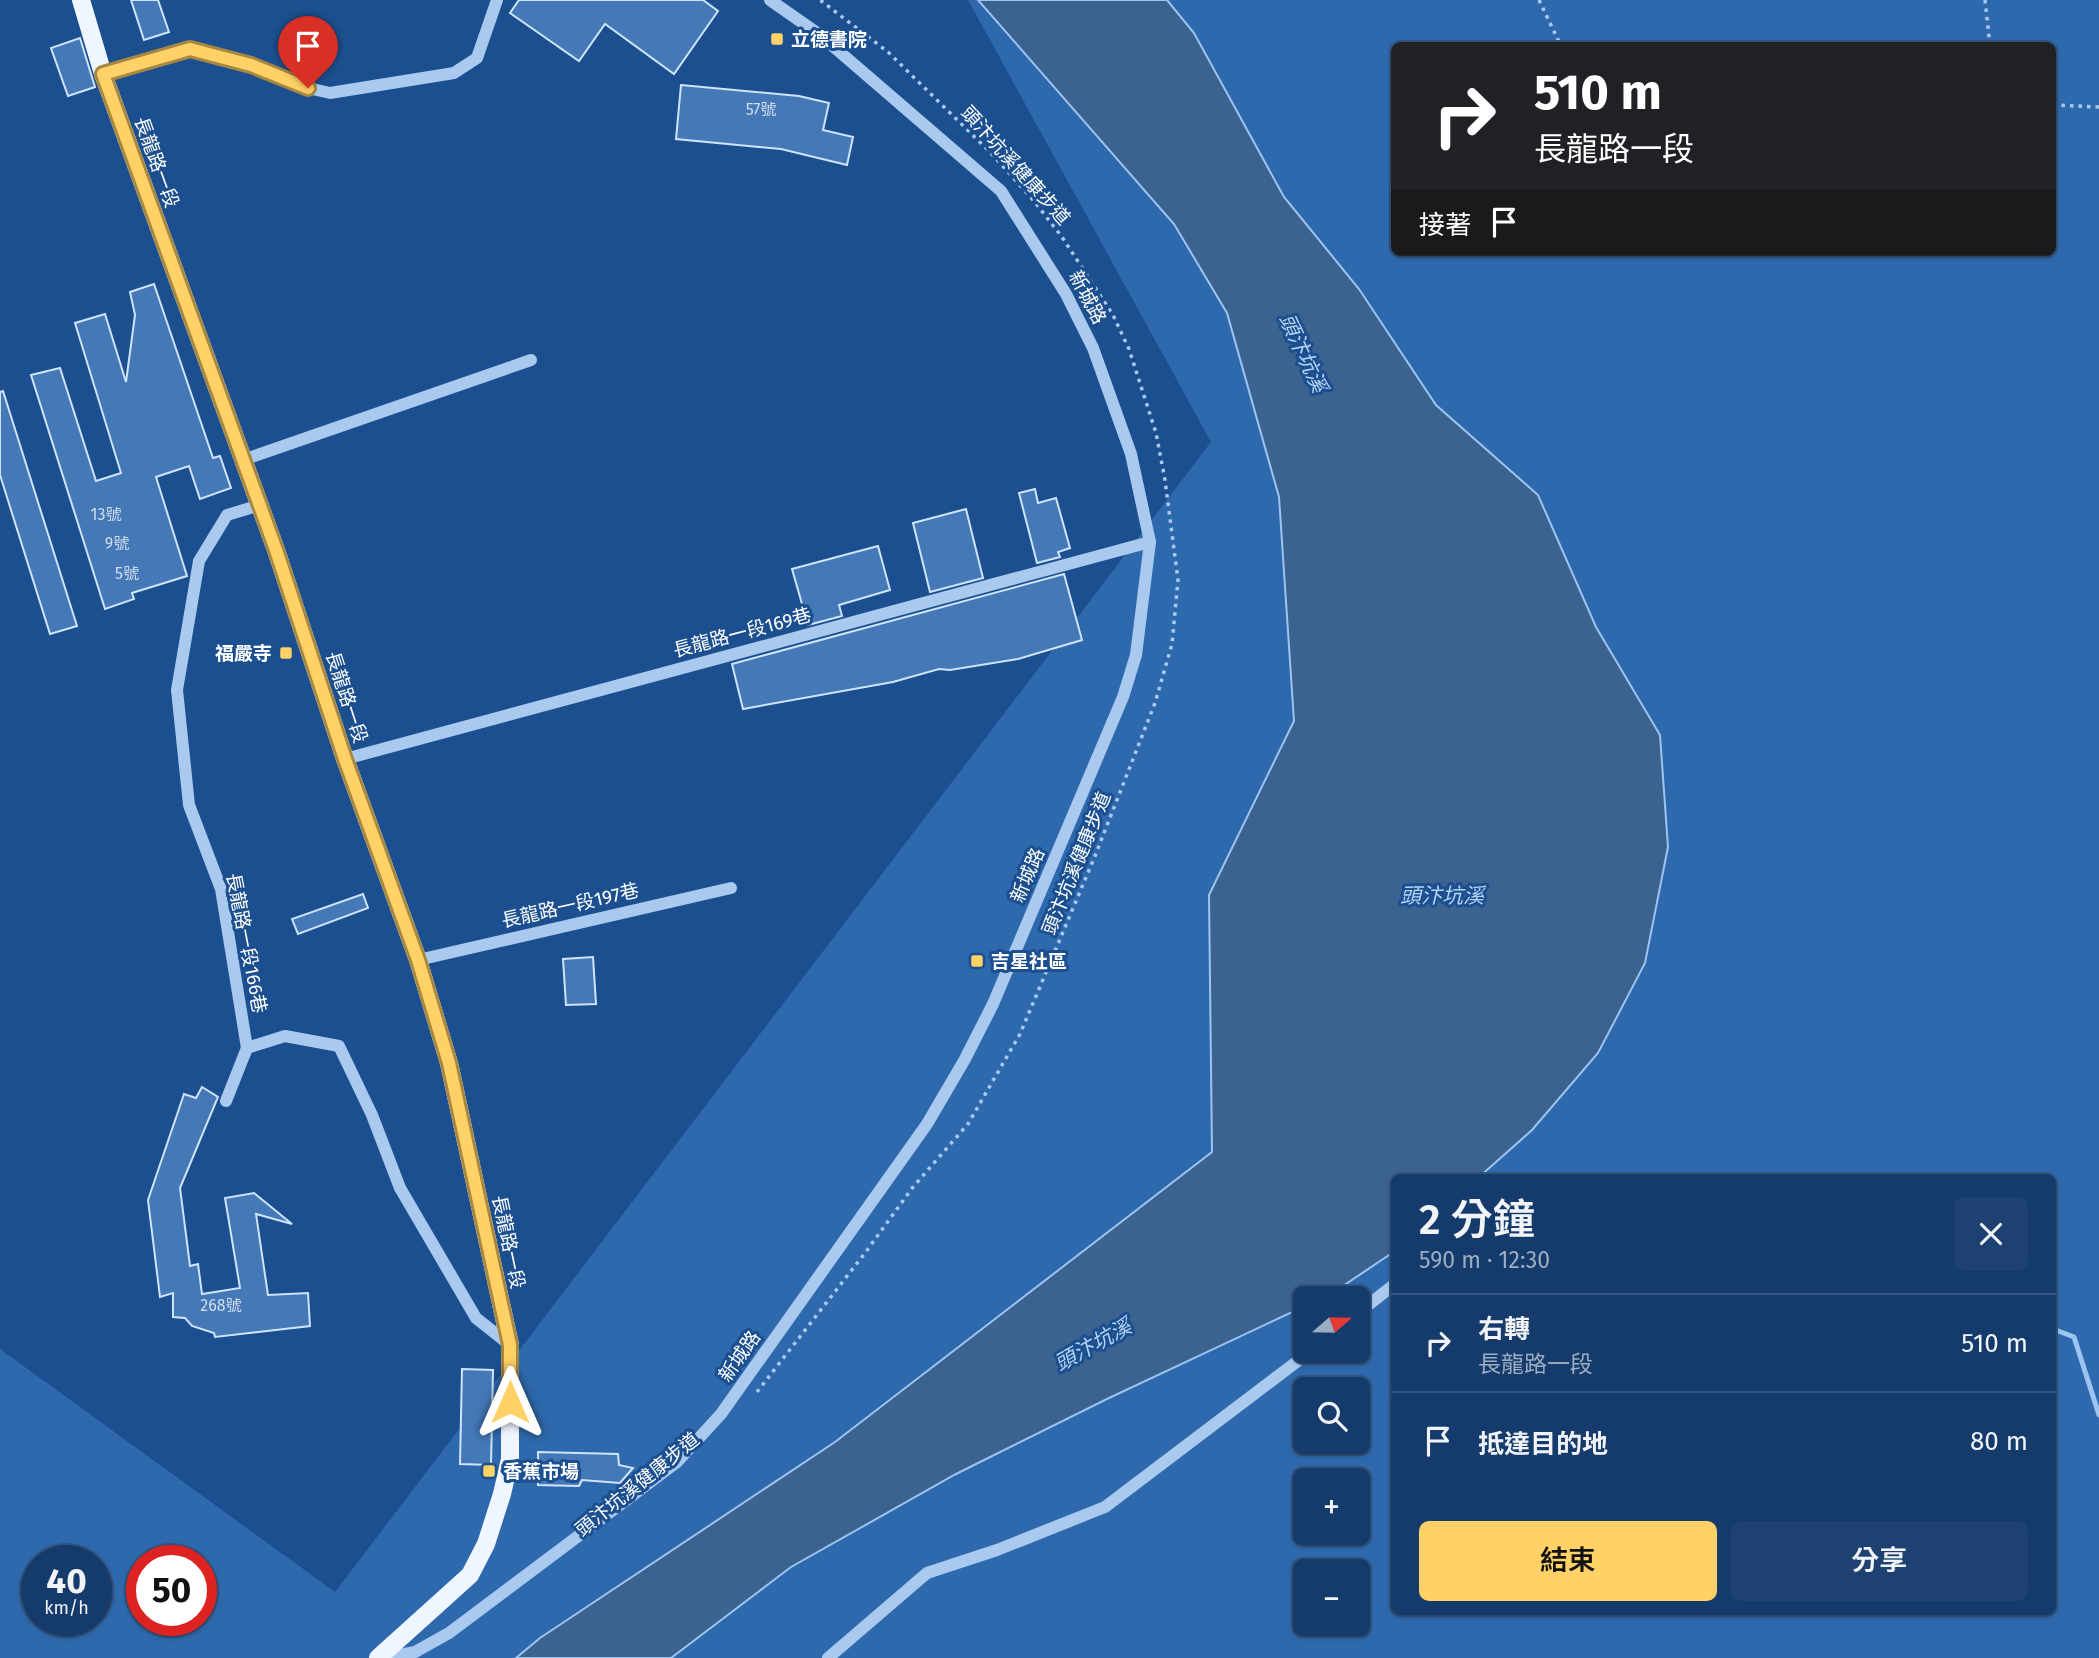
<!DOCTYPE html>
<html lang="zh-TW">
<head>
<meta charset="utf-8">
<style>
  :root { --surface:#143b6b; --page:#1d4271; --text:#f1f3f6; --muted:#9dadc1; --line:#33557e; --accent:#ffd166 }
  body { margin:0; font-family:"Fira Sans","Noto Sans TC",sans-serif; background:var(--page); color:var(--text); height:100vh; display:flex; flex-direction:column; font-size:26px; white-space:nowrap }
  * { box-sizing:border-box; margin:0 }
  p { font-size:23px; color:var(--muted) }
  .icon { flex:none; width:38px; height:38px; fill:none; stroke:currentColor; stroke-width:2; stroke-linecap:round; stroke-linejoin:round }
  .map { position:relative; flex:1; overflow:hidden }
  .sheet { position:absolute; left:1391px; top:1174px; width:665px; height:441px; display:flex; flex-direction:column; background:var(--surface); border-radius:10px; box-shadow:0 2px 5px #0004,0 0 0 2px var(--line) }
  .sheet>* { flex:none }
  .banner { position:absolute; left:1391px; top:42px; width:665px; height:214px; border-radius:10px; box-shadow:0 2px 5px #0004,0 0 0 2px var(--line); background:#202124; color:#fff; overflow:hidden }
  .needle { width:46px; rotate:70deg }
  .controls { position:absolute; left:1293px; top:1286px; display:grid; gap:14px }
  .controls a { display:grid; place-items:center; width:77px; height:77px; border-radius:10px; background:var(--surface); box-shadow:0 2px 5px #0004,0 0 0 2px var(--line); font-size:35px }
  .speed { position:absolute; left:21px; top:1545px; display:flex; gap:14px; font-size:35px; font-weight:700; text-align:center }
  .speed>* { display:grid; place-content:center; width:91px; height:91px; border-radius:50%; background:var(--surface); box-shadow:0 2px 5px #0004,0 0 0 2px var(--line); line-height:1 }
  .speed small { font-size:18px; font-weight:400 }
  .speed .limit { border:10px solid #d22; background:#fff; color:#111 }
  .pin { position:absolute; display:grid; place-items:center; width:60px; height:60px; color:#fff; margin:-72px -30px; border-radius:50% 50% 50% 0; rotate:-45deg; box-shadow:0 0 7px #0007 }
  .pin .icon { rotate:45deg }
  .me { position:absolute; width:77px; margin:-38px; rotate:0deg; stroke-linejoin:round; filter:drop-shadow(0 0 5px #0008) }
  .turn { display:flex; align-items:center; gap:24px; height:147px; padding:0 28px; font-size:32px }
  .turn .icon { width:91px; height:91px; stroke-width:2.5 }
  .turn b { display:block; font-size:49px; line-height:60px }
  .then { display:flex; align-items:center; height:66px; padding:0 28px; background:#0003; gap:14px; font-size:26px }
  .round { display:grid; place-items:center; flex:none; width:74px; height:74px; border-radius:10px; background:var(--page) }
  .summary { display:flex; align-items:center; justify-content:space-between; height:119px; padding:0 28px }
  h1 { font-size:42px; font-weight:600; line-height:52px }
  .primary-button { display:flex; gap:14px; margin-top:auto; padding:14px 28px }
  .primary-button a { flex:1; height:80px; border-radius:10px; background:var(--accent); color:#111; font-size:28px; font-weight:600; line-height:80px; text-align:center }
  .primary-button a+a { background:var(--page); color:var(--text) }
  ul { padding:0; list-style:none }
  li { display:flex; align-items:center; gap:21px; height:98px; padding:0 28px; border-top:2px solid var(--line) }
  li div { flex:1 }
  li b { display:block; font-size:26px }
  li em { font-style:normal }
  .map>svg:first-child { display:block }
  .green { fill:#2e69ad; fill-rule:evenodd }
  .water { fill:#3c6290; stroke:#9cc4f0; stroke-width:2 }
  .lines { fill:none; stroke-linecap:round; stroke-linejoin:round }
  .stream { stroke:#9cc4f0; stroke-width:5 }
  .building { fill:#4478b7; stroke:#cfe3fa; stroke-width:2 }
  .path { stroke:#a9c9ee; stroke-width:3.5; stroke-dasharray:3.5 5; stroke-linecap:butt }
  .minor { stroke:#a9c9ee; stroke-width:12 }
  .major { stroke:#f0f6ff; stroke-width:18 }
  .route-casing { stroke:#a68842; stroke-width:18 }
  .route { stroke:#ffd166; stroke-width:12 }
  .poi-dot { fill:#ffd166; stroke:#1b4f8f; stroke-width:2.5 }
  .labels { text-anchor:middle; stroke-width:6; stroke-linejoin:round; paint-order:stroke }
  .number-label { font-size:16px; fill:#d0dded }
  .poi-label { font-size:19px; font-weight:bold; fill:#fff; stroke:#1b4f8f; text-anchor:start }
  .street-label { font-size:19px; fill:#fff; stroke:#1b4f8f }
  .water-label { font-size:21px; font-style:italic; fill:#b5d3f5; stroke:#1b4f8f }
</style>
</head>
<body>
<div class="map">
<svg width="2099" height="1658" viewBox="0 0 2099 1658">
  <rect width="100%" height="100%" fill="#1b4f8f"/>
  <path class="green" d="M968,0H2099V1658H0V1349L335,1592L1211,442ZM1395,46H2053V252H1395ZM1395,1178H2053V1612H1395ZM1306,1298H1358V1351H1306ZM1306,1390H1358V1442H1306ZM1306,1480H1358V1533H1306ZM37,1561H96V1620H37ZM142,1561H201V1620H142ZM1306,1572H1358V1624H1306Z"/>
  <path class="water" d="M978,0H1167L1194,33L1284,197L1359,289L1436,405L1538,495L1596,627L1660,735L1668,847L1645,963L1598,1053L1532,1130L1478,1178H1395V1251L1334,1292L1321,1298H1306L1305,1306L1109,1398L956,1474L791,1567L671,1658H516L540,1638L835,1442L1212,1152L1209,895L1294,721L1279,497L1227,313L1174,224Z"/>
  <g class="lines">
    <path class="stream" d="M2053,1329L2074,1337L2099,1415"/>
  </g>
  <g class="building">
    <path d="M131,0H158L169,32L144,40Z"/>
    <path d="M519,0H703L718,11L674,74L605,24L579,61L510,13Z"/>
    <path d="M80,38L95,87L68,96L51,48Z"/>
    <path d="M681,85L799,96L829,103L823,130L853,137L847,165L781,149L676,139Z"/>
    <path d="M154,284L213,458L220,456L231,488L200,499L189,466L156,477L187,576L132,593L134,599L105,609L31,375L60,368L96,481L121,473L75,323L105,314L126,382L135,315L130,292Z"/>
    <path d="M3,391L77,626L50,634L0,475V392Z"/>
    <path d="M1035,489L1038,503L1056,498L1070,548L1058,552L1060,557L1037,563L1019,493Z"/>
    <path d="M966,509L983,578L930,592L913,523Z"/>
    <path d="M878,546L890,590L839,605L842,616L808,625L792,569Z"/>
    <path d="M1064,574L1082,640L1018,659L950,670L939,669L893,682L743,709L732,664Z"/>
    <path d="M363,894L368,908L298,934L292,919Z"/>
    <path d="M593,957L596,1004L566,1005L563,959Z"/>
    <path d="M202,1087L218,1097L180,1188L190,1266L198,1264L202,1294L240,1288L225,1198L254,1193L292,1224L256,1214L268,1295L308,1293L310,1326L215,1337L214,1333L192,1326L185,1318L173,1317V1293L160,1297L148,1200L184,1094L196,1098Z"/>
    <path d="M462,1369L493,1370L491,1465L460,1464Z"/>
    <path d="M538,1452L618,1454L619,1465L633,1468L620,1483L582,1480L579,1486L538,1485Z"/>
  </g>
  <g class="lines">
    <g class="path">
      <path d="M1539,0L1561,46"/>
      <path d="M1985,0L1990,46"/>
      <path d="M2053,105L2099,107"/>
      <path d="M757,1392L865,1253L913,1187L968,1124L1020,1034L1095,856L1155,703L1172,644L1178,580L1165,480L1156,433L1129,349L1113,315L1062,237L1034,201L991,153L888,52L820,0"/>
    </g>
    <g class="minor">
      <path d="M103,74L190,49L251,65L308,88L330,93L454,73L477,58L497,0"/>
      <path d="M243,460L531,360"/>
      <path d="M345,759L1150,542"/>
      <path d="M418,960L731,888"/>
      <path d="M247,1048L221,889L189,805L177,690L199,561L227,515L260,505"/>
      <path d="M226,1101L247,1048L285,1036L339,1046L372,1115L400,1188L476,1318L510,1345"/>
      <path d="M1358,1313L1395,1284"/>
      <path d="M385,1658L415,1652L449,1633L677,1462L721,1414L927,1124L965,1059L993,1004L1123,697L1136,655L1150,542L1131,454L1093,348L1066,294L1001,191L820,35L770,0"/>
      <path d="M828,1658L927,1573L997,1550L1105,1507L1311,1351"/>
    </g>
    <path class="major" d="M81,0L103,74L276,550L345,759L418,960L449,1063L510,1345V1459L502,1494L486,1544L470,1575L378,1658"/>
  </g>
  <g class="lines">
    <defs>
      <path id="route" d="M308,88L251,65L190,49L103,74L276,550L345,759L418,960L449,1063L510,1345V1402"/>
    </defs>
    <use href="#route" class="route-casing"/>
    <use href="#route" class="route"/>
  </g>
  <g class="poi-dot">
    <rect x="770" y="32" width="14" height="14" rx="3.5"/>
    <rect x="279" y="646" width="14" height="14" rx="3.5"/>
    <rect x="970" y="954" width="14" height="14" rx="3.5"/>
    <rect x="482" y="1464" width="14" height="14" rx="3.5"/>
  </g>
  <g class="labels">
    <g class="number-label">
      <text x="761" y="115">57號</text>
      <text x="106" y="520">13號</text>
      <text x="117" y="549">9號</text>
      <text x="127" y="579">5號</text>
      <text x="221" y="1311">268號</text>
    </g>
    <g class="poi-label">
      <text x="791" y="46">立德書院</text>
      <text x="272" y="660" text-anchor="end">福嚴寺</text>
      <text x="991" y="968">吉星社區</text>
      <text x="503" y="1478">香蕉市場</text>
    </g>
    <g class="street-label">
      <text transform="translate(157 162) rotate(70)" y="7">長龍路一段</text>
      <text transform="translate(1016 165) rotate(48)" y="7">頭汴坑溪健康步道</text>
      <text transform="translate(1088 297) rotate(62)" y="7">新城路</text>
      <text transform="translate(742 632) rotate(-15)" y="7">長龍路一段169巷</text>
      <text transform="translate(347 697) rotate(72)" y="7">長龍路一段</text>
      <text transform="translate(1076 863) rotate(-68)" y="7">頭汴坑溪健康步道</text>
      <text transform="translate(1027 875) rotate(-67)" y="7">新城路</text>
      <text transform="translate(570 905) rotate(-13)" y="7">長龍路一段197巷</text>
      <text transform="translate(247 943) rotate(79)" y="7">長龍路一段166巷</text>
      <text transform="translate(509 1242) rotate(78)" y="7">長龍路一段</text>
      <text transform="translate(739 1356) rotate(-55)" y="7">新城路</text>
      <text transform="translate(637 1484) rotate(-39)" y="7">頭汴坑溪健康步道</text>
    </g>
    <g class="water-label">
      <text transform="translate(1303 353) rotate(65)" y="7">頭汴坑溪</text>
      <text x="1442" y="903">頭汴坑溪</text>
      <text transform="translate(1093 1345) rotate(-29)" y="7">頭汴坑溪</text>
    </g>
  </g>
</svg>
<div class="controls">
<a><svg class="needle" viewBox="-14 -14 28 28"><path d="M0-13l5 13h-10z" fill="#e53935"/><path d="M0 13l5-13h-10z" fill="#9dadc1"/></svg></a>
<a><svg class="icon" aria-label="search" viewBox="0 0 24 24"><circle cx="10" cy="10" r="6"/><path d="M15 15l6 6"/></svg></a>
<a>+</a>
<a>−</a>
</div>
<div class="speed"><div>40<small>km/h</small></div><div class="limit">50</div></div>
<div class="pin" style="left:308px;top:88px;background:#d93025"><svg class="icon" aria-label="arrive" viewBox="0 0 24 24"><path d="M6 21V4h12l-3 4 3 4H6"/></svg></div>
<svg class="me" style="left:510px;top:1402px" viewBox="-20 -20 40 40"><path d="M0-17L14 15 0 8-14 15z" fill="#ffd166" stroke="#fff" stroke-width="4"/></svg>
<div class="banner">
<div class="turn"><svg class="icon" aria-label="right" viewBox="0 0 24 24"><path d="M7 20v-9h11M14 6l5 5-5 5"/></svg><div><b>510 m</b>長龍路一段</div></div>
<div class="then">接著<svg class="icon" aria-label="arrive" viewBox="0 0 24 24"><path d="M6 21V4h12l-3 4 3 4H6"/></svg></div>
</div>
<section class="sheet">
<div class="summary"><div><h1>2 分鐘</h1><p>590 m · 12:30</p></div><a class="round"><svg class="icon" aria-label="close" viewBox="0 0 24 24"><path d="M6 6l12 12M18 6L6 18"/></svg></a></div>
<ul>
<li><svg class="icon" aria-label="right" viewBox="0 0 24 24"><path d="M7 20v-9h11M14 6l5 5-5 5"/></svg><div><b>右轉</b><p>長龍路一段</p></div><em>510 m</em></li>
<li><svg class="icon" aria-label="arrive" viewBox="0 0 24 24"><path d="M6 21V4h12l-3 4 3 4H6"/></svg><div><b>抵達目的地</b></div><em>80 m</em></li>
</ul>
<div class="primary-button"><a>結束</a><a>分享</a></div>
</section>
</div>
</body>
</html>
